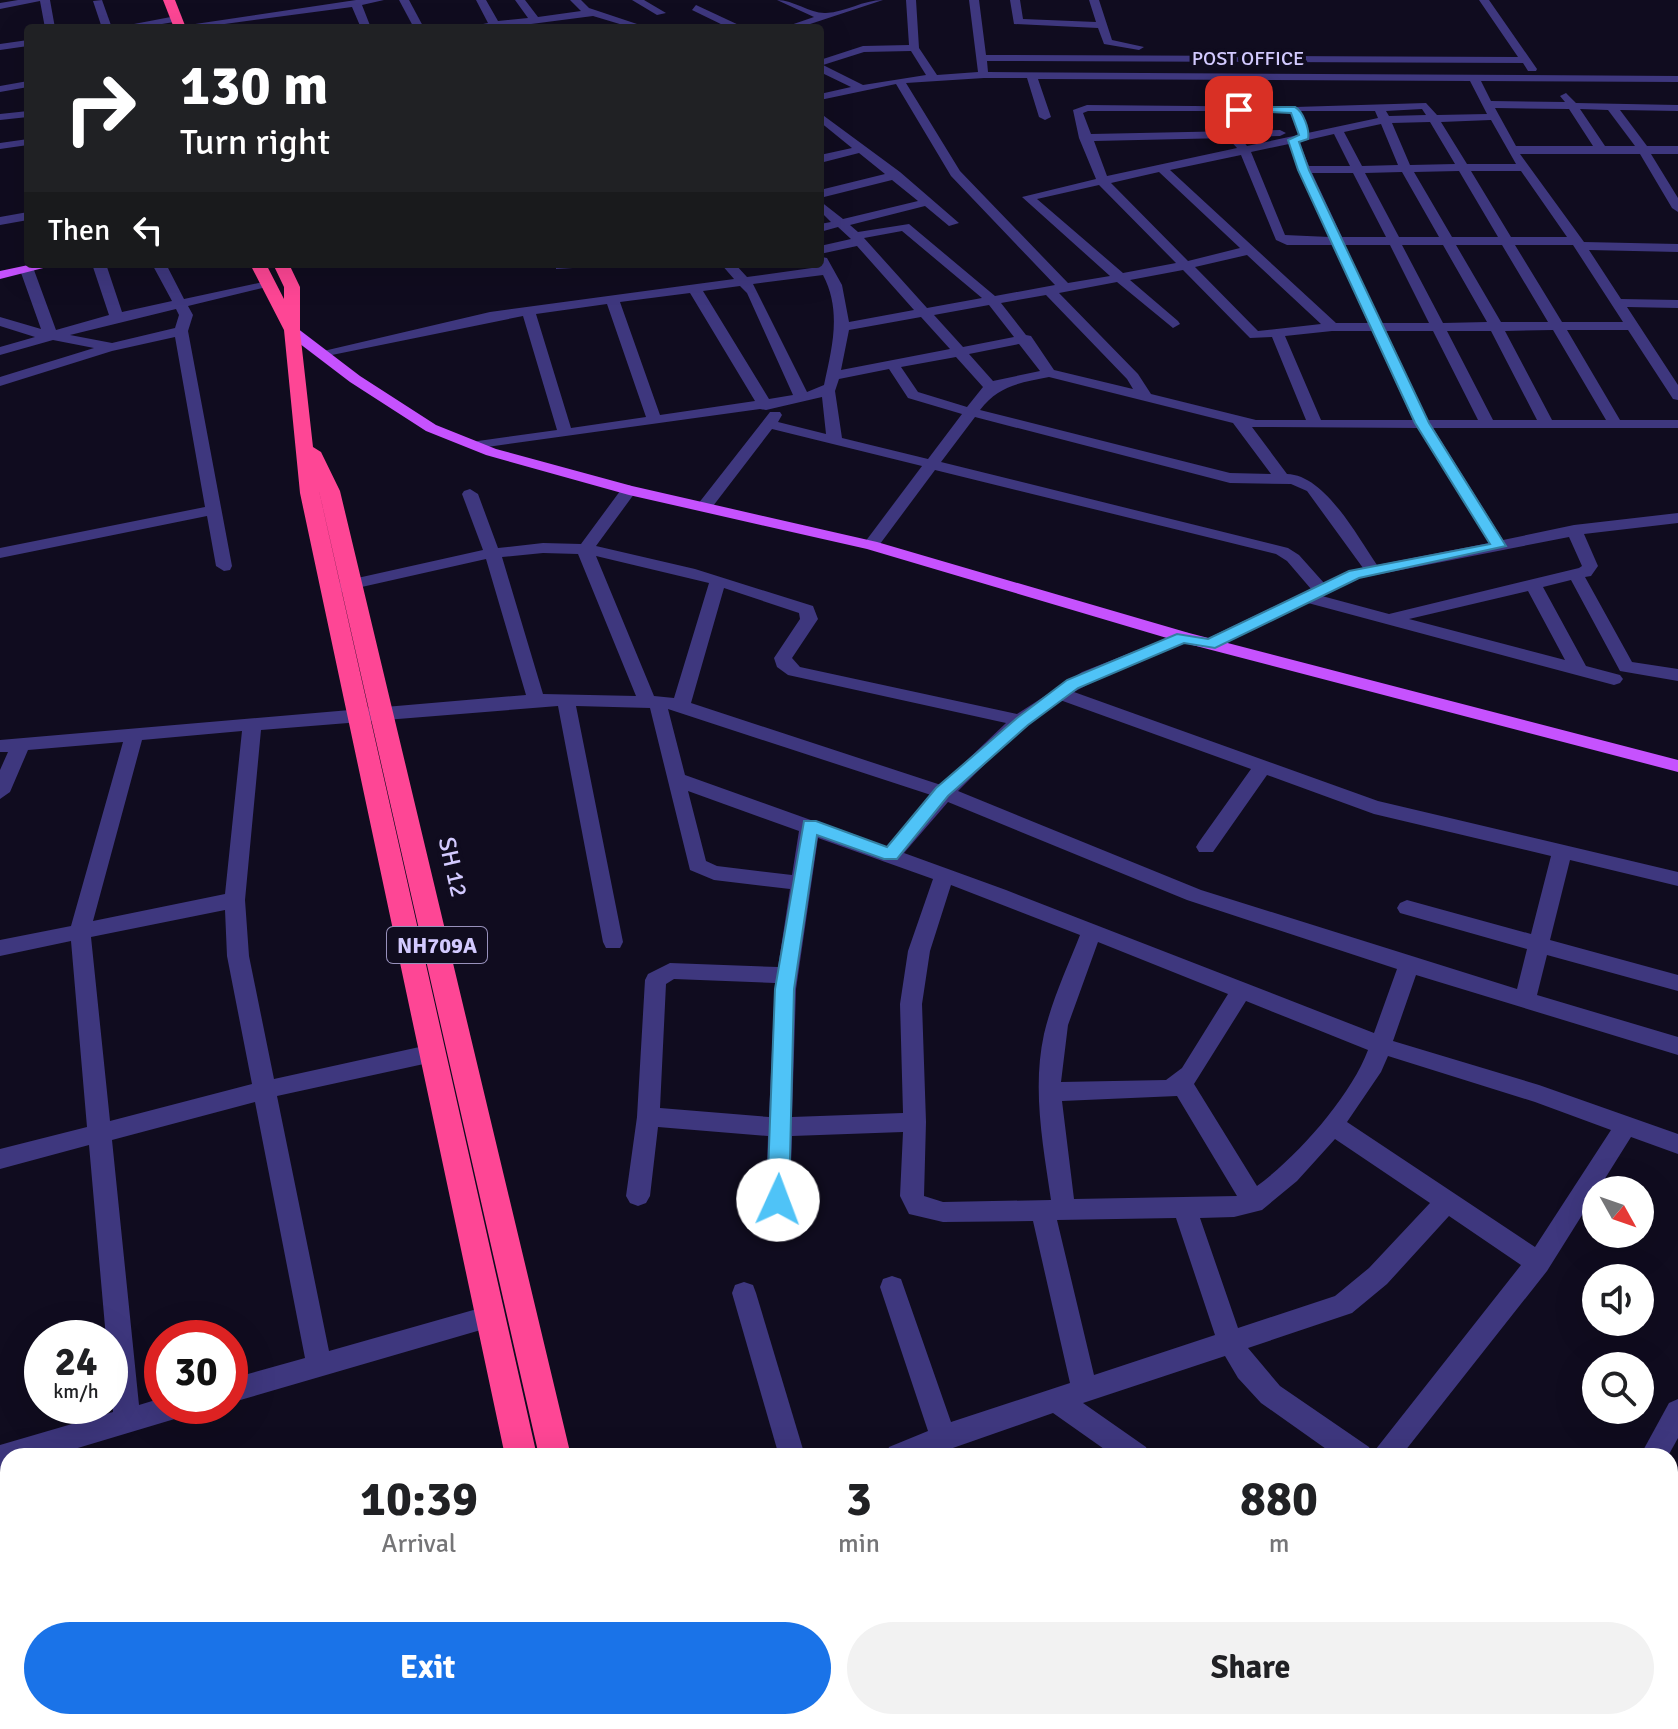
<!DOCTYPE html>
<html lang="en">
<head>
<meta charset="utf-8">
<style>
  :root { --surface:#fff; --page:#f2f2f2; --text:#202124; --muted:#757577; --accent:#1a73e8 }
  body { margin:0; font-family:Signika,sans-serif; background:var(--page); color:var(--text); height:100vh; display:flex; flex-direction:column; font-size:30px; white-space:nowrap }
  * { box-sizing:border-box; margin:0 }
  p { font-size:26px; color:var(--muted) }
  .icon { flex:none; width:44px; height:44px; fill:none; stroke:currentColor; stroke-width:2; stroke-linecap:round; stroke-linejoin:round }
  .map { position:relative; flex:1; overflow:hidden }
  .sheet { position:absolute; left:0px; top:1448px; width:1678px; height:282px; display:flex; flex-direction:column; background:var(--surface); border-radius:24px 24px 0 0; box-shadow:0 8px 32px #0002 }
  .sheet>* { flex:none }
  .top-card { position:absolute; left:24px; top:24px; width:800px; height:244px; border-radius:8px; box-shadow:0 8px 32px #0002; background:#202124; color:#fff; overflow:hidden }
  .needle { width:52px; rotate:130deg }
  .buttons { position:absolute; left:1582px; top:1176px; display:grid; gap:16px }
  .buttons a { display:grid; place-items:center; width:72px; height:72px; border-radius:50%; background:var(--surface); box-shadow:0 8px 32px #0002; font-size:40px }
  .speed { position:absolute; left:24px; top:1320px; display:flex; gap:16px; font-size:40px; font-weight:700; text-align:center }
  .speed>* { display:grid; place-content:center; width:104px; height:104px; border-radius:50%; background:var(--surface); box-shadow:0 8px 32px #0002; line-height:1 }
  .speed small { font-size:20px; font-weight:400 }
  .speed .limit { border:12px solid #d22; background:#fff; color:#111 }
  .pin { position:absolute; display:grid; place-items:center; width:68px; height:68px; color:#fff; margin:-34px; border-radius:16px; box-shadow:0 4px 12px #0006 }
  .me { position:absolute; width:88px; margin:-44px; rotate:2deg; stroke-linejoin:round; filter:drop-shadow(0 0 6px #0008) }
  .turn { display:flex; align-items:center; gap:28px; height:168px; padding:0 24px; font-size:36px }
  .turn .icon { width:104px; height:104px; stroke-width:2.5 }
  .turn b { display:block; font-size:56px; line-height:68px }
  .then { display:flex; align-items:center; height:76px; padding:0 24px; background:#0003; gap:16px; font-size:30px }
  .eta { display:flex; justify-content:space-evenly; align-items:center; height:136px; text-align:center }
  .eta b { font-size:48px; font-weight:800; line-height:56px }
  .action { display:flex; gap:16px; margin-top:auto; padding:16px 24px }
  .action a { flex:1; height:92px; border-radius:48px; background:var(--accent); color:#fff; font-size:32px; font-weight:800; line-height:92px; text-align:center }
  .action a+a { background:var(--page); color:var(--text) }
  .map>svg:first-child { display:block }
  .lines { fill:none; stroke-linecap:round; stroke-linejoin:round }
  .minor { fill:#3e377e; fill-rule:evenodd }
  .major { fill:#c652fe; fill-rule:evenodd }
  .highway { fill:#fe4695; fill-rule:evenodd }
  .route { fill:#4fc3f7; stroke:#337fa1; stroke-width:2 }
  .labels { text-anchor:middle; stroke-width:8; stroke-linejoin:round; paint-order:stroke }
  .far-street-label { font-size:20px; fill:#d3caff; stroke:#100c1f }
  .shield { fill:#100c1f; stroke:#9891bc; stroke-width:2 }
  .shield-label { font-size:22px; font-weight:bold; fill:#d3caff }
  .street-label { font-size:24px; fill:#d3caff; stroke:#100c1f }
</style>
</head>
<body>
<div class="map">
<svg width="1678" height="1729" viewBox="0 0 1678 1729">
  <rect width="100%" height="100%" fill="#100c1f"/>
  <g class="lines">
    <g class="minor">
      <path d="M18,0H50L55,28H45L40,1L0,9V3Z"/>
      <path d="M356,0H384L362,5L371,28H361L352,7L195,28L175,27Z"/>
      <path d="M399,0H409L424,28H414Z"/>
      <path d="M476,0H486L498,21L528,18L515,0H525L538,17L581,11L570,0H581L589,8L649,28H633L593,16L501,28H463L488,23Z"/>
      <path d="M632,0H644L666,13L657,15Z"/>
      <path d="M777,0C794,0 811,14 826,13C846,12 863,0 883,0L798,28H782L814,17Z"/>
      <path d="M906,0H916L919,48L937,75L978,72L969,0H979L986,55L1518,57L1479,0H1489L1537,69L1536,71H1528L1523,63L987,61L988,72L1678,76V82L1481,81L1491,101L1565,102L1560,96L1566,93L1576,103L1678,105V111L1620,110L1647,146H1678V154H1651L1678,198V212L1672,208L1640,154H1520L1584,242L1678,244V252L1589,250L1621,299L1678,300V308L1627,307L1678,385V400L1673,399L1628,330H1567L1620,420H1678V428H1433L1503,540L1574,525L1678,513V523L1584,534L1598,566L1591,576L1585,577L1632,662L1678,669V681L1620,671L1571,580L1543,587L1586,666L1620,675L1623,679L1620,683L1614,685L1308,603L1216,648H1204L1201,644L1204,640L1311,589L1287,561L1276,554L935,470L877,548H865V542L922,466L772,429L710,510H698V504L770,412H780L782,415L778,422L826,434L822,397L766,410L760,409L473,449V443L478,441L557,430L523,316L322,357L315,353L490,312L734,279L721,264H735L747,277L819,267L817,264L822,257L827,258L842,285L849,322L914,310L857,246L820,254V246L851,239L838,227L820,232V224L831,222L820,211V201L843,219L918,201L892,180L820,198V190L885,174L859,153L820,163V155L852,148L820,122V113L900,172L959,223L949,226L925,206L850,225L858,232L909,224L995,296L1055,285L951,176L896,84L820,100V94L851,87L820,72V60L863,46L909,45ZM911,51L926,75L863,85L823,65L864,52ZM984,78H1027L1039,117L1045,120L1051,117L1038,79L1470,81L1487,114L1437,115L1426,103L1295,107L1087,105L1073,110L1079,138L1096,179L1022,197L1110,276L1068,283L960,171L906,83ZM1495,108L1569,109L1593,146H1516ZM1422,109L1426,115L1389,116L1386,111ZM1580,109L1608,110L1635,146H1605ZM1088,111H1375L1378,118L1247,146L1240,137L1280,136L1286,133L1280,130L1091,134L1083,113ZM1491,120L1516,164H1467L1441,122ZM1430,122L1455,164L1410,165L1392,123ZM1381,124L1398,165L1362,166L1344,132ZM1334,134L1350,166H1309L1299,142ZM1228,138L1237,148L1107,176L1094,141ZM1289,144L1329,237L1285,235L1251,152ZM1241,155L1276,240L1287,245H1333L1368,323H1336L1170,170ZM1459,171L1498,237H1452L1414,172ZM1471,171H1521L1567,237H1511ZM1159,172L1240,248L1188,261L1111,183ZM1402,172L1439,237H1399L1365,173ZM1312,173H1353L1386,237H1342ZM1099,185L1176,263L1123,273L1037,199ZM902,231L982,298L927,308L864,238ZM1345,245H1390L1429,323H1382ZM1402,245H1443L1487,322L1443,323ZM1456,245H1502L1548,322H1501ZM1515,245H1573L1623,322H1562ZM1247,255L1321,324L1258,331L1195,267ZM1183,270L1250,338L1272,337L1306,420H1256L1151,394L1138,374L1059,293L1117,282L1173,328L1180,324L1178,321L1130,280ZM823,275C842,311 832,348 824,385L807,392L753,284ZM740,286L747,293L793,395L769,399L703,291ZM690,293L755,401L660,415L620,302ZM1046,295L1127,379L1133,389L1054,370L1031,336L1026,335L1001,303ZM607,304L646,417L571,428L536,314ZM989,305L1014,337L963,347L934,315ZM921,317L950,349L841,370L849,330ZM1553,330L1606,420H1552L1505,331ZM1332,331H1372L1413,420H1321L1285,336ZM1386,331H1433L1478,420H1428ZM1447,331H1491L1537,420H1493ZM1019,344L1040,371L993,381L969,354ZM956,357L983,387L967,407L918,392L901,367ZM889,369L908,398L962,414L928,459L842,438L835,391L839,379ZM1049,377L1233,423L1271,474L1230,473L980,410C999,385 1020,383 1049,377ZM975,417L1230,483L1291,484L1307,491L1363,568L1324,583L1299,555L1288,548L941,462ZM1252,427L1418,428L1489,543L1377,565C1357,536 1325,475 1287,474ZM1569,537L1582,566L1579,568L1389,614L1322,596L1360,578ZM1528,591L1565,660L1409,619Z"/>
      <path d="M1010,0H1020L1023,19L1096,22L1089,0H1099L1112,40L1144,47L1139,50L1104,44L1098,28L1014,24Z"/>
      <path d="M93,1L102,0L112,28H102Z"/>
      <path d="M696,5L741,26L742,28H729L692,10Z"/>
      <path d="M176,16L180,21L138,28H113Z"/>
      <path d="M28,40V46L0,50V44Z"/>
      <path d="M28,81V87L0,92V86Z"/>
      <path d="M28,111V117L0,120V114Z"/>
      <path d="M28,139V145L0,149V143Z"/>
      <path d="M28,212V220L0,225V217Z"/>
      <path d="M92,264H106L122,312L172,301L152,264H166L184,299L268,281L275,285L188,306L193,315L188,331L232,566L230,570L224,571L216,566L207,516L0,558V548L205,507L175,337L112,351L0,386V377L94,348L53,340L0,355V347L35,337L0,326V317L41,329L20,270L22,267L34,270L56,330L109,315ZM176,309L179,315L175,328L112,343L70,335Z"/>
      <path d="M556,264H580L573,268L556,269Z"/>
      <path d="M629,485L637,490L596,546L695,569L813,606L818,619L792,658L800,667L1017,714L1082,672L1183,632L1189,633L1192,637L1189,641L1107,674L1074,692L1378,801L1678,872V886L1570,860L1550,940L1678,975V991L1547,955L1537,995L1678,1037V1055L1416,975L1393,1041L1539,1085L1678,1134V1154L1631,1137L1547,1271L1401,1456H1336L1261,1403L1238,1378L1225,1356L1083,1403L1146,1447L1149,1456H1114L1053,1413L930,1456H886L889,1447L928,1431L880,1287L883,1279L892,1276L901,1279L951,1422L1070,1383L1033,1221L943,1222L909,1214L900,1196L903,1132L792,1136L789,1225L786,1232L777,1236L768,1232L765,1225L768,1136L658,1127L650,1196L646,1203L638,1206L630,1203L626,1196L637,1117L645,980L648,974L670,963L778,967L790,889L714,880L690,870L650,708L576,706L623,942L620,948H606L603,942L558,706L261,730L245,900L249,956L274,1079L433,1044L441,1047L444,1053L441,1059L433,1062L277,1096L329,1351L491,1305L500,1308L504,1316L500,1324L491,1327L230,1403V1379L305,1358L255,1102L112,1140L139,1405L162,1398V1406H191L187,1415L178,1418L51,1456H8V1469L0,1471V1445L113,1412L110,1338H106L89,1145L0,1169V1149L87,1127L71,941L0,956V940L71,926L123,742L28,750L10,792L0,799V770L8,752H0V740L526,695L486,559L335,593L327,588L335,583L483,550L462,494L464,491L470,489L478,494L498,548L543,543L581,544L623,487ZM543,553L578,554L636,696L543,694L502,557ZM596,556L709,583L674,698L654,696ZM724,588L799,613L800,619L774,658L777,667L788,675L1006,723L941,785L691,703ZM1060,700L1251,769L1199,842L1196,847L1199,852H1213L1267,775L1374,814L1551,856L1531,934L1407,900L1400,903L1397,908L1400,913L1527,949L1517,989L1201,890L958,791L1007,742ZM668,709L931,795L886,847L685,775ZM242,731L225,894L93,921L142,740ZM688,791L799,831L792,875L717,866L706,861ZM948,802L1187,900L1397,969L1374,1033L1006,890L904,853ZM818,838L933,879L908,951L900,1004L903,1113L792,1117L796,989ZM951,885L1080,935C1067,968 1052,1000 1044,1034C1032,1089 1043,1145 1051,1200L943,1202L924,1196L926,1122L922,1004L930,951ZM225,910L227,956L252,1084L110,1121L91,937ZM1098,942L1228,994L1182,1068L1166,1080L1061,1082L1068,1025ZM674,979L775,983L769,1117L660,1108L666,984ZM1246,1001L1368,1050C1351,1096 1297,1157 1257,1186L1194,1084ZM1388,1056L1535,1102L1611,1130L1535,1247L1347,1122L1381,1072ZM1177,1096L1237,1196L1074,1199L1062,1101ZM1335,1139L1430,1203L1369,1268L1335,1296L1238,1328L1200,1218L1234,1217L1262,1210L1297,1181ZM1449,1216L1521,1265L1372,1454L1369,1447L1280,1386L1248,1348L1352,1313L1387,1284ZM1176,1218L1215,1335L1094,1375L1057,1220Z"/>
      <path d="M744,1282L753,1285L756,1293L805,1456H779L732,1293L735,1285Z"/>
      <path d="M1678,1399V1438L1668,1456H1640L1669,1403Z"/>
      <path d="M1670,1638L1678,1642V1673L1670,1669Z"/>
      <path d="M837,1722H867L869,1729H839Z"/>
      <path d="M1206,1722H1240L1237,1729H1203Z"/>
      <path d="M1513,1722H1550L1553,1729H1516Z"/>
    </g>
    <g class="major">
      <path d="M33,264H59L0,279V271Z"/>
      <path d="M287,328H297L360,376L436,425L496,449L632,486L877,542L1189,633L1678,760V772L1177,641L867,549L629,495L486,455L426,431L350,382L287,334Z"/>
    </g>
    <g class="highway">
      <path d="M163,0H175L186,28H174Z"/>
      <path d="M250,264H266L284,299V287L273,264H289L300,287V331L313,447L321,452L340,491L571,1456H539L317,482L537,1456H505L300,493L284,330Z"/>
      <path d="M560,1722H596L598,1729H562Z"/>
      <path d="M599,1722H635L636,1729H600Z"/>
    </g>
  </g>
  <path class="route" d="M1295,107C1303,111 1310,130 1308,139L1299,142L1309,170L1429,423L1506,546L1359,578L1215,648L1184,643L1078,688L1028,725L948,796L897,859H884L817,835L794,989L789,1200L786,1207H770L767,1200L775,989L804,821H816L887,847L936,788L1017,718L1067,680L1177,634L1208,639L1349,571L1490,544L1415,423L1298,170L1288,140L1299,135L1291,113L1234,110L1239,107Z"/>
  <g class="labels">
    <g class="far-street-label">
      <text x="1248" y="65">POST OFFICE</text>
    </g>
    <rect class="shield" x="387" y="927" width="100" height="36" rx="6"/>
    <g class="shield-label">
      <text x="437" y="953">NH709A</text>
    </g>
    <g class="street-label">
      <text transform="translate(453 867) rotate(77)" y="8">SH 12</text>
    </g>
  </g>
</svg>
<div class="buttons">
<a><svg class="needle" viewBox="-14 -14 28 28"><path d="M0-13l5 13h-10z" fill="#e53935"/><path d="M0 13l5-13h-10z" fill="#757577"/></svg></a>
<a><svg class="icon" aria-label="sound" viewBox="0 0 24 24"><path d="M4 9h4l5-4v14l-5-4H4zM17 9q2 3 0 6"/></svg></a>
<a><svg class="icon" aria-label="search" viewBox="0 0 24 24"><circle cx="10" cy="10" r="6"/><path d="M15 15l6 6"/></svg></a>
</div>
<div class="speed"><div>24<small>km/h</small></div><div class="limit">30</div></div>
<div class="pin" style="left:1239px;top:110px;background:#d93025"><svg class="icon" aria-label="arrive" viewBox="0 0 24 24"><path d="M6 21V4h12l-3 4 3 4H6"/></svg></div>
<svg class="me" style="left:778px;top:1200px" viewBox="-20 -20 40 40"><circle r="19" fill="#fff"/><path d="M0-13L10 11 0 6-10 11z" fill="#4fc3f7"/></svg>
<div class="top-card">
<div class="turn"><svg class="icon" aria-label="right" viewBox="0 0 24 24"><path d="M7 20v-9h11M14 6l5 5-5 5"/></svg><div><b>130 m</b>Turn right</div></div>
<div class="then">Then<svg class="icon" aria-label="left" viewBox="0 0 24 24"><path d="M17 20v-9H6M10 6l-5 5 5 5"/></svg></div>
</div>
<section class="sheet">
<div class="eta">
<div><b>10:39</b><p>Arrival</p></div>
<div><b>3</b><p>min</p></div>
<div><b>880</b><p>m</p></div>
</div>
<div class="action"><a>Exit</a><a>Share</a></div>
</section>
</div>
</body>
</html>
